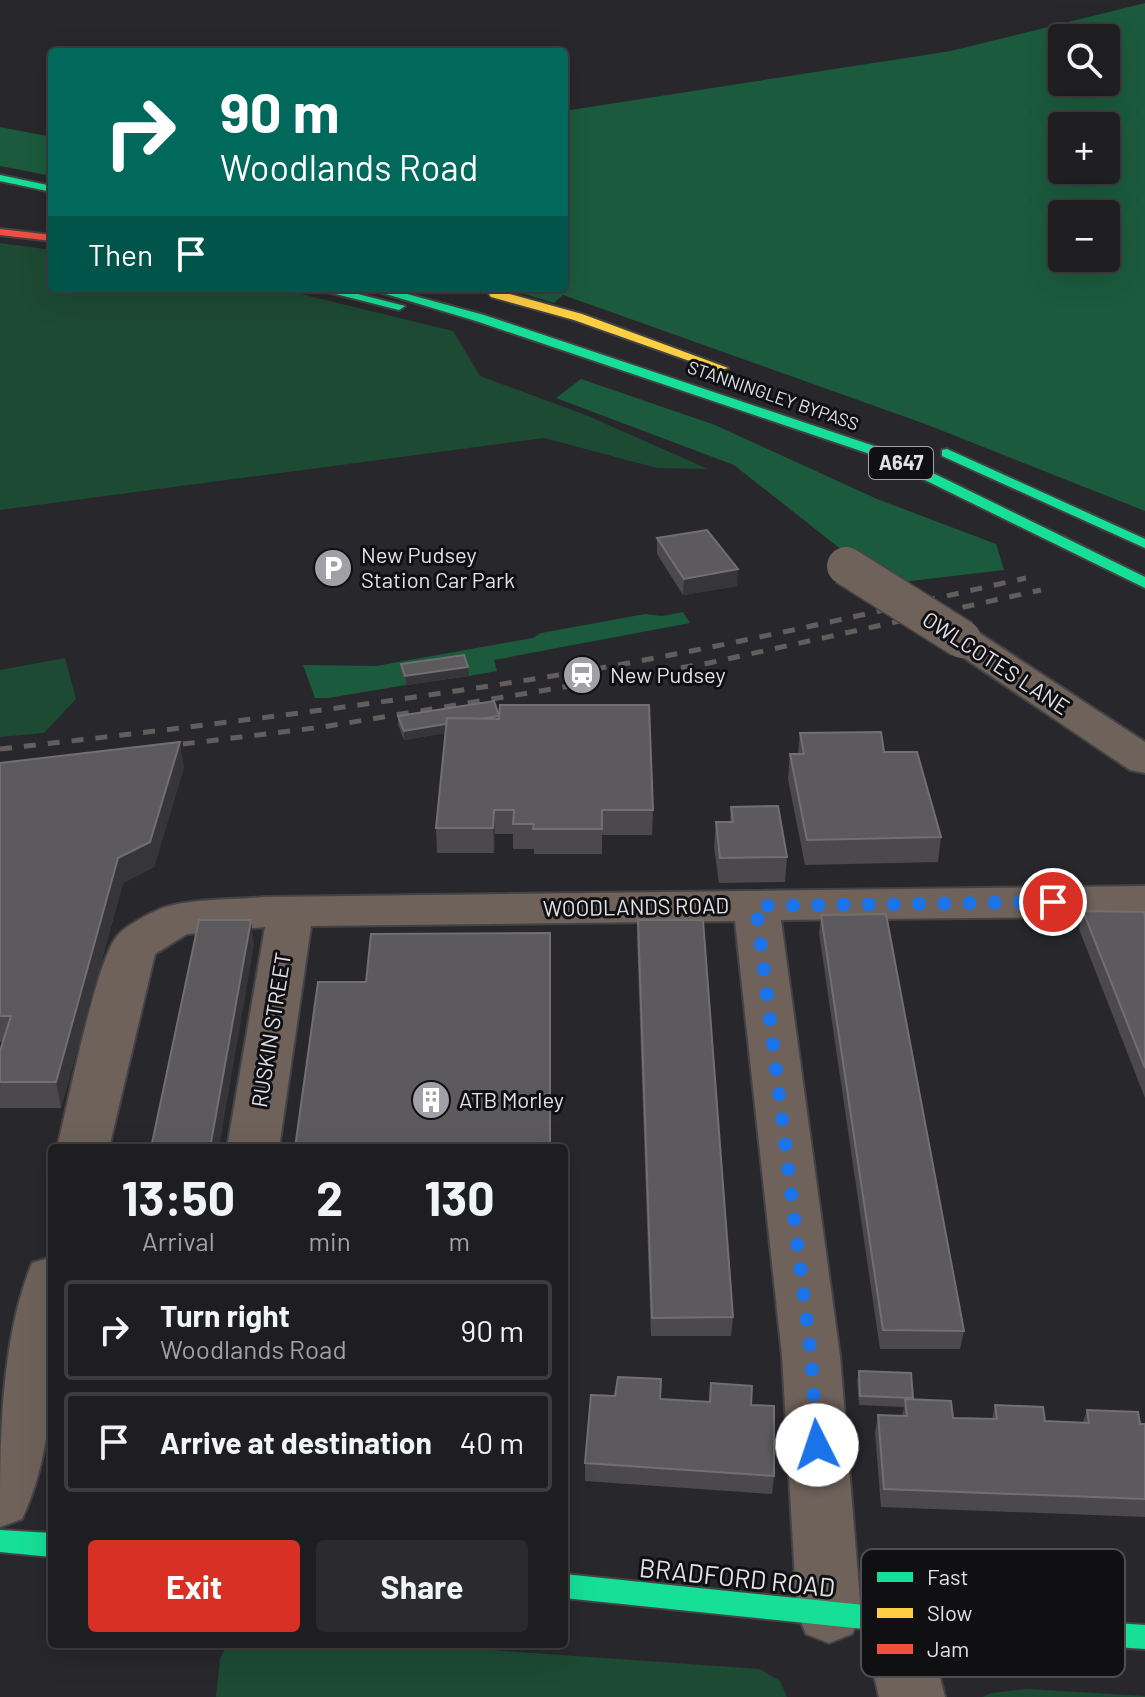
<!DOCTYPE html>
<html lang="en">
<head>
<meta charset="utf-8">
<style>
  :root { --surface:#1e1e21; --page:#2b2b2e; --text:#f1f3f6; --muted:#a1a2a5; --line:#3c3c3f; --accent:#d93025 }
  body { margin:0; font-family:Barlow,sans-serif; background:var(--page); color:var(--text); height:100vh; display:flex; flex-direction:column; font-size:30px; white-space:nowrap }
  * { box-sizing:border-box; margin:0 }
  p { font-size:26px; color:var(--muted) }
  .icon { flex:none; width:44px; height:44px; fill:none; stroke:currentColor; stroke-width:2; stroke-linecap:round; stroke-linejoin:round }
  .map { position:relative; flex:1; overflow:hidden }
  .details { position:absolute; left:48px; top:1144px; width:520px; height:504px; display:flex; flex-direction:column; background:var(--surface); border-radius:8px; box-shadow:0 8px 32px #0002,0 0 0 2px var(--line) }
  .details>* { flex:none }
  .top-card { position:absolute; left:48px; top:48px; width:520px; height:244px; border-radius:8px; box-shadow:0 8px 32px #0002,0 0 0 2px var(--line); background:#00695c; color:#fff; overflow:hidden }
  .controls { position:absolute; left:1048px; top:24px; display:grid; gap:16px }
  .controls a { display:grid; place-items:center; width:72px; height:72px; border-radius:8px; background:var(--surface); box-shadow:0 8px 32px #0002,0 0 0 2px var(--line); font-size:40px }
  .pin { position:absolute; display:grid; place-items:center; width:68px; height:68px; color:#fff; margin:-34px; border:4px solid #fff; border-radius:50%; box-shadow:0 2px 8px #0007 }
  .me { position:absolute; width:88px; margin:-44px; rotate:356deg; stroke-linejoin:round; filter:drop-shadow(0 0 6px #0008) }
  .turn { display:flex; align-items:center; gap:28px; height:168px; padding:0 40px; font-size:36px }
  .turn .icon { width:104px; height:104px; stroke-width:2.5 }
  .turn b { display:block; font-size:56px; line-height:68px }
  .then { display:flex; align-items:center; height:76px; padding:0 40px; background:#0003; gap:16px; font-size:30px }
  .eta { display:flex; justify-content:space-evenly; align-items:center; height:136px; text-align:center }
  .eta b { font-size:48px; font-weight:700; line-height:56px }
  .primary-button { display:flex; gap:16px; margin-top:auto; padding:16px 40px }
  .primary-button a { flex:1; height:92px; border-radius:8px; background:var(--accent); color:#fff; font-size:32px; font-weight:700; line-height:92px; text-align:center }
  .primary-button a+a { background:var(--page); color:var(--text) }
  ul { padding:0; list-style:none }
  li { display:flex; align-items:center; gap:24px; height:100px; margin:0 16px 12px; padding:0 24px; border:4px solid var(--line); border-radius:8px }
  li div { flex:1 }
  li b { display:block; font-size:30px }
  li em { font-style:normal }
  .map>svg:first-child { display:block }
  .green { fill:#1d4a33 }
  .forest { fill:#1b5a3d; fill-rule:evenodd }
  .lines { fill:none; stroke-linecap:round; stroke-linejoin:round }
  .street-casing { stroke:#434345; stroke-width:4 }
  .fast-casing { stroke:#434345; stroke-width:4 }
  .slow-casing { stroke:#434345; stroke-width:4 }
  .jam-casing { stroke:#434345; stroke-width:4 }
  .street { fill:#6e625a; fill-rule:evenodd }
  .fast { fill:#16e098; fill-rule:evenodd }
  .slow { fill:#ffcf43; fill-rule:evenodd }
  .jam { fill:#f24e42; fill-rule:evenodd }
  .rail { stroke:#635e5c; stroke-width:5; stroke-dasharray:12 12; stroke-linecap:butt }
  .street-bridge-casing { stroke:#434345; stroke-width:41; stroke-linecap:butt }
  .street-bridge { stroke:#6e625a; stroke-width:38 }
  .wall { fill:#4b494b }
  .shaded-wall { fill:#363537 }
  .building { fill:#5c5a5c; stroke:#716f71; stroke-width:2 }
  .route { stroke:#1a73e8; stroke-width:14; stroke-dasharray:0 25.2 }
  .labels { text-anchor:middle; stroke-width:6; stroke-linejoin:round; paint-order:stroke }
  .far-street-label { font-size:18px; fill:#e2e1e7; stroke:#101013 }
  .shield { fill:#101013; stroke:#a3a2a7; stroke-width:2 }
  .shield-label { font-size:20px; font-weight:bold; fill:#e2e1e7 }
  .poi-label { font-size:22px; fill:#e2e1e7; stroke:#101013; text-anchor:start }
  .street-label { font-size:22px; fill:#e2e1e7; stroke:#101013 }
  .near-street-label { font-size:26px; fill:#e2e1e7; stroke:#101013 }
  .key { fill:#101013; stroke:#4f4f53; stroke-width:2 }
  .key-label { font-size:22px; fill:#e2e1e7 }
</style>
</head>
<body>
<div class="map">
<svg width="1145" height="1697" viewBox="0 0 1145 1697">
  <rect width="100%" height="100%" fill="#28282c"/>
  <g class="green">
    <path d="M0,243L52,250V288H276L453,331L480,376L588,416L708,469L657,468L544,438L0,510Z"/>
    <path d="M65,658L76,699L44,733L0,737V670Z"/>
    <path d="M227,1644H406L760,1669L780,1681L787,1697H216L220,1659Z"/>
    <path d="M1027,1689L1145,1696V1697H983L991,1693Z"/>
  </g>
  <g class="forest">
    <path d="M1145,3V511L928,425L611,312L563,295L554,303L505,288H564V283H567L564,279V111L951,51ZM1062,38H1106V82H1062ZM1062,126H1106V170H1062ZM1062,214H1106V258H1062Z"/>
    <path d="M0,127L52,137V176L0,166Z"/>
    <path d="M581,379L715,425L877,499L996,544L1004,570L885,584L734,465L556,398Z"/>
    <path d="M683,612L690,623L494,660L497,671L469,676L464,663L406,685L328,698H315L303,665L376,666L533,638L541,633L645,614L662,616Z"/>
  </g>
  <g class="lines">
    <defs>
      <g id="street">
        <path d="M962,627L976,631L1145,742V773L1130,770L948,647L943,639L948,631Z"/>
        <path d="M1145,886V916L781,920L840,1356L861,1613L852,1634L829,1643L806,1634L797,1613L782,1356L735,921L311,926L279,1148H227L265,927L187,934L155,954L109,1148H57C67,1109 96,958 118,935C127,925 148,914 160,909C187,898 234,900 264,897Z"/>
        <path d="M52,1257C52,1344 60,1438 22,1519L0,1527C0,1442 0,1341 32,1263Z"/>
        <path d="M893,1590L916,1599L925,1620L945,1697H879L861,1620L870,1599Z"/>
      </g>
      <g id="fast">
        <path d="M0,175L52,186V192L0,181Z"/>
        <path d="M312,288H334L405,306L399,310Z"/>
        <path d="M366,288H385L484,315L886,450L1145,577V588L876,456L476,321Z"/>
        <path d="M947,449L1145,539V548L942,456V450Z"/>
        <path d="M0,1530L52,1533V1557L0,1552Z"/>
        <path d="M564,1574L893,1608L1145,1625V1649L893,1632L564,1598Z"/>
      </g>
      <path id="slow" d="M495,290L582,314L728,368L718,371L574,320L491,297L489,294Z"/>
      <path id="jam" d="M0,229L52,235V241L0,235Z"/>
    </defs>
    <use href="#street" class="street-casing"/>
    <use href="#fast" class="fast-casing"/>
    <use href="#slow" class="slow-casing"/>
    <use href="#jam" class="jam-casing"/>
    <use href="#street" class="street"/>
    <use href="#fast" class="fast"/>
    <use href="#slow" class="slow"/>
    <use href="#jam" class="jam"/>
    <g class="rail">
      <path d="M159,747L323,727L709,663L1041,590"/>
      <path d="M0,749C205,726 409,701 612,666C751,641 888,609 1026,578"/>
    </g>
    <defs>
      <path id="street-bridge" d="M846,566L962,639"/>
    </defs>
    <use href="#street-bridge" class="street-bridge-casing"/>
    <use href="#street-bridge" class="street-bridge"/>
  </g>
  <g class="wall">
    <path d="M657,538L737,586L683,595L657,554Z"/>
    <path d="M401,664L469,676L406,685L401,672Z"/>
    <path d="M499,714L653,810L652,835H602V854H534V849H513V834H495L494,853H437L436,828L445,733L404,740L398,724V716Z"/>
    <path d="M800,733L884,752L941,837L938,862L805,865L788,779L790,754H798Z"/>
    <path d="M0,763L184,767L154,867L123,883L61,1108H0V1051L3,1042H0Z"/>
    <path d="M731,807L787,857L785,882L719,883L714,847L716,822H730Z"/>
    <path d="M1083,911L1145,916V1098L1079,929Z"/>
    <path d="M821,915L964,1331L960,1349H880L819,933Z"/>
    <path d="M638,920L733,1317L731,1336H651L637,938Z"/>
    <path d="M564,1260L565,1358H564Z"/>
    <path d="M859,1371L913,1399L953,1418L992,1419L995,1405L1045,1421L1083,1422L1087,1410L1140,1424H1145V1517L881,1507L875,1433L878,1415L902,1416L904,1407L859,1405L857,1380Z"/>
    <path d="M711,1383L751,1405L774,1476L772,1494L585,1481V1463L660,1399L709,1402Z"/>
  </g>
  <g class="shaded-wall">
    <path d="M738,569L737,586L683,595L684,579Z"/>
    <path d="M468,667L469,676L406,685L405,676Z"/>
    <path d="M500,716V724L404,740V731Z"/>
    <path d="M180,742L184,767L154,867L123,883L61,1108L56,1082L118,858Z"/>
    <path d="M494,810L495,834L494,853L493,828Z"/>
    <path d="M251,920L254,945L219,1148H210Z"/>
  </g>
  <g class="building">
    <path d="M707,530L738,569L684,579L657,538Z"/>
    <path d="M464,655L468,667L405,676L401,664Z"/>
    <path d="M494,701L499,716L480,719L447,718L446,724L404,731L398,716Z"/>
    <path d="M500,705H649L653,810H602V829H533L534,824H513L514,810H494L493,828H436L447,718L499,719Z"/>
    <path d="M881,732L884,752H917L941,837L807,840L790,754H804L800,733Z"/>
    <path d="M180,742L150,842L118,858L56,1082H0V1051L11,1016H0V763Z"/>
    <path d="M778,806L787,857L720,858L716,822H733L731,807Z"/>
    <path d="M1083,911L1144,912L1145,916V1068Z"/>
    <path d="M886,914L964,1331L883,1330L821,915Z"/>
    <path d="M199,920H251L210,1148H151Z"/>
    <path d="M638,920H703L733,1317L652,1318Z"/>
    <path d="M550,933V1148H295L318,982H366L371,934Z"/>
    <path d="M565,1259V1325H564V1260Z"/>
    <path d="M859,1371L911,1373L913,1398L860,1396Z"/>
    <path d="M618,1377L661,1379L660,1399L710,1402L711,1383L752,1386L751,1405L774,1406V1476L585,1463L591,1395L615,1396Z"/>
    <path d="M905,1399L951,1401L953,1418L997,1419L995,1405L1043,1407L1045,1421L1089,1423L1087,1410L1138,1412L1140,1424H1145V1499L884,1489L878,1415L907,1416Z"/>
  </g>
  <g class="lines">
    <path class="route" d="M817,1445L811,1356L756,906L1053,902"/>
  </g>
  <defs>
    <symbol id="parking-disc" viewBox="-11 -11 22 22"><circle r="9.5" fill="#a1a0a6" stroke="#101013"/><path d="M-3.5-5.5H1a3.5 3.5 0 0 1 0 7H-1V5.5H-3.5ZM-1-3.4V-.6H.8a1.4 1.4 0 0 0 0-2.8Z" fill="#fff"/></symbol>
    <symbol id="station-disc" viewBox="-11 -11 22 22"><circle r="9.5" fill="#a1a0a6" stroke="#101013"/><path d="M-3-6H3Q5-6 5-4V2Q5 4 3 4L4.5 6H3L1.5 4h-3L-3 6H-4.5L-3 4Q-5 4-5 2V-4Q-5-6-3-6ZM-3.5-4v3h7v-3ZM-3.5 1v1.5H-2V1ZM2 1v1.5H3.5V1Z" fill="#fff"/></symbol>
    <symbol id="building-disc" viewBox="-11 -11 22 22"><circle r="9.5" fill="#a1a0a6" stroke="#101013"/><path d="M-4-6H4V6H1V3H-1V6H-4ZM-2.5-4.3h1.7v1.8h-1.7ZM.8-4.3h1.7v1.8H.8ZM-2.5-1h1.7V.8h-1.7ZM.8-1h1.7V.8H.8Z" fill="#fff"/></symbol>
  </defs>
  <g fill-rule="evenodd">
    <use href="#parking-disc" x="311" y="546" width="44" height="44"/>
    <use href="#station-disc" x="560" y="653" width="44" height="44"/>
    <use href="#building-disc" x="409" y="1078" width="44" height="44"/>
  </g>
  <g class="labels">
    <g class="far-street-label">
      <text transform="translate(773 396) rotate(19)" y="6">STANNINGLEY BYPASS</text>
    </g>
    <rect class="shield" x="869" y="447" width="64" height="32" rx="6"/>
    <g class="shield-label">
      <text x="901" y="470">A647</text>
    </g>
    <g class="poi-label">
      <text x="361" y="563">New Pudsey<tspan x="361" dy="25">Station Car Park</tspan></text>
      <text x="610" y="683">New Pudsey</text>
      <text x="459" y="1108">ATB Morley</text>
    </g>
    <g class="street-label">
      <text transform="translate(996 663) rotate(33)" y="8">OWLCOTES LANE</text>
      <text transform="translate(636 907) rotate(-1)" y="8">WOODLANDS ROAD</text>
      <text transform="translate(271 1030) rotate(-81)" y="8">RUSKIN STREET</text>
    </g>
    <g class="near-street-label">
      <text transform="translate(737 1578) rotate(6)" y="9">BRADFORD ROAD</text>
    </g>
  </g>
  <rect x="861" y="1549" width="264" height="128" rx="12" class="key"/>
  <rect x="877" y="1572" width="36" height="10" fill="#16e098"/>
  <rect x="877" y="1608" width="36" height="10" fill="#ffcf43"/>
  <rect x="877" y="1644" width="36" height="10" fill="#f24e42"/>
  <g class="key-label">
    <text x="927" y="1585">Fast</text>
    <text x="927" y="1621">Slow</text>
    <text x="927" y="1657">Jam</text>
  </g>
</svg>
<div class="controls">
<a><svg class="icon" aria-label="search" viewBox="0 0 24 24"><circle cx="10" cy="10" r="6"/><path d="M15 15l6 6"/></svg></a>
<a>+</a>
<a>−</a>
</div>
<div class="pin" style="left:1053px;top:902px;background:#d93025"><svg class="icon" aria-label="arrive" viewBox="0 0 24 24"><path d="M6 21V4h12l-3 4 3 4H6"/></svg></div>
<svg class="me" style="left:817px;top:1445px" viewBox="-20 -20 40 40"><circle r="19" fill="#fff"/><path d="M0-13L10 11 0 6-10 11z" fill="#1a73e8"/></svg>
<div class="top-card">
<div class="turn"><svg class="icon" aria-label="right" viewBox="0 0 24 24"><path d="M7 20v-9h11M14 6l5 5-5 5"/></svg><div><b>90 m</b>Woodlands Road</div></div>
<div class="then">Then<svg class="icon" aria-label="arrive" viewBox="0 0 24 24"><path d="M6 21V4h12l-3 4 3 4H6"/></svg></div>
</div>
<section class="details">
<div class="eta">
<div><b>13:50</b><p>Arrival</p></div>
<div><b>2</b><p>min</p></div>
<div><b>130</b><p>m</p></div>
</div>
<ul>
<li><svg class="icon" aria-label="right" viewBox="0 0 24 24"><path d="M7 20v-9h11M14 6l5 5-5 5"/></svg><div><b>Turn right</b><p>Woodlands Road</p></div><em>90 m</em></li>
<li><svg class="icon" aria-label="arrive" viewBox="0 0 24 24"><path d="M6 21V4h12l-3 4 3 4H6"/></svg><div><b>Arrive at destination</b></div><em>40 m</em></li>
</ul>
<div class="primary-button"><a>Exit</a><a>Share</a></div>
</section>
</div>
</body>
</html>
